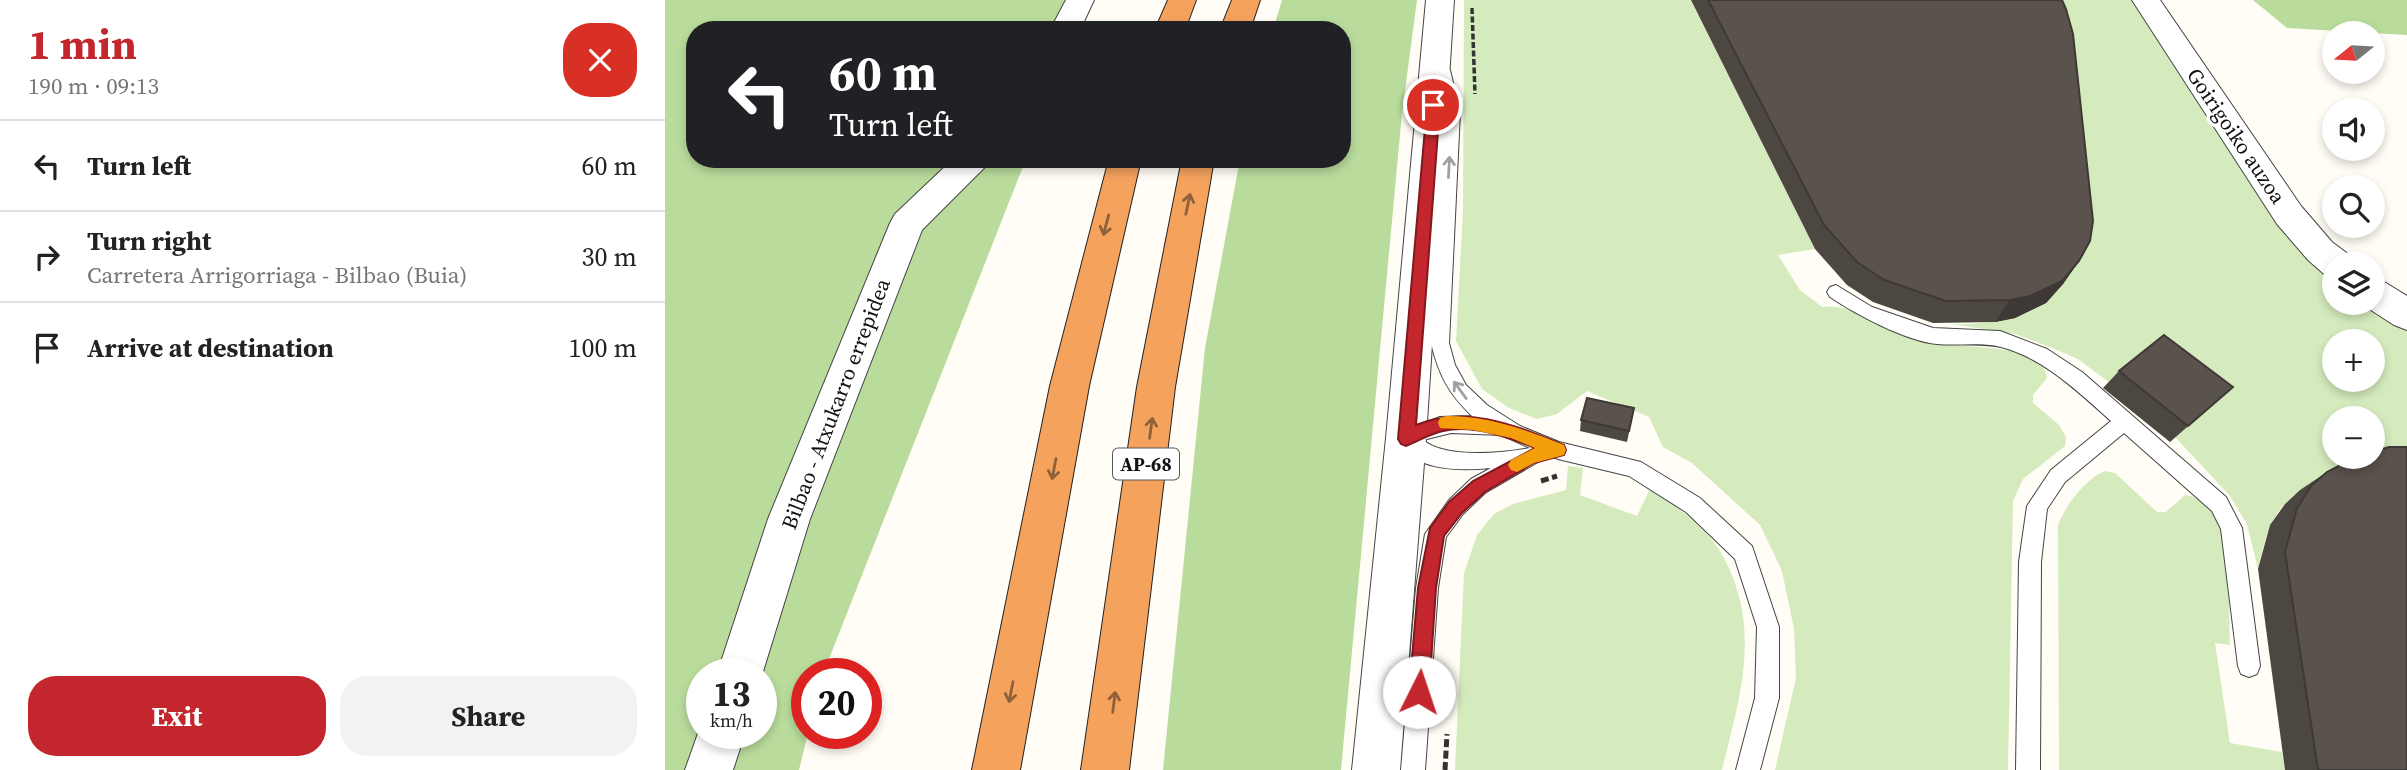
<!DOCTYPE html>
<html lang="en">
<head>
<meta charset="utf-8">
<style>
  :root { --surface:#fff; --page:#f2f2f2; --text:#222; --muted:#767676; --line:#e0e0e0; --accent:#c4262e }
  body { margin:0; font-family:"Source Serif 4",serif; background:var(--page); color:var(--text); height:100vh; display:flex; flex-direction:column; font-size:26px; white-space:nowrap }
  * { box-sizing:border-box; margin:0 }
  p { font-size:23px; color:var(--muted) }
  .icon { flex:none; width:38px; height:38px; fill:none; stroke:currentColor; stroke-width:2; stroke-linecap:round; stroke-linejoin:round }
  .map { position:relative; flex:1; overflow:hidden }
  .side { display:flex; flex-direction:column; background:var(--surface); width:665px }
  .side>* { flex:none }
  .top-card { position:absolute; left:21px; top:21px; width:665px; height:147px; border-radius:28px; box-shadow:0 4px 10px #0003; background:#202124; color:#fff; overflow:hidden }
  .needle { width:46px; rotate:252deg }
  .tools { position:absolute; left:1657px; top:21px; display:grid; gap:14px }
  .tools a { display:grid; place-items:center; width:63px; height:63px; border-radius:50%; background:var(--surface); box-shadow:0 4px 10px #0003; font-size:35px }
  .speed { position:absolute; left:21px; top:658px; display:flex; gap:14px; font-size:35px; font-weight:700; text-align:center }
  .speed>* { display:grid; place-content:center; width:91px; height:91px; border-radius:50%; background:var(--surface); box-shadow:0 4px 10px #0003; line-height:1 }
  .speed small { font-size:18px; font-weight:400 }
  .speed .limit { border:10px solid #d22; background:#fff; color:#111 }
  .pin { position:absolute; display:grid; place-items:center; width:60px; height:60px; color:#fff; margin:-30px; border:4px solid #fff; border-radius:50%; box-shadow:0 2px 7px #0007 }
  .me { position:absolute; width:77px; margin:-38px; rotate:4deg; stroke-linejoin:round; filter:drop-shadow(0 0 5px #0008) }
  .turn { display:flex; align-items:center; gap:24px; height:147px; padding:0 28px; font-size:32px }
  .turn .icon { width:91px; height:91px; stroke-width:2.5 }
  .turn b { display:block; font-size:49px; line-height:60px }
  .round { display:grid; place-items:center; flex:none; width:74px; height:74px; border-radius:28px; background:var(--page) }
  .head { display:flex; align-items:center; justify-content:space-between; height:119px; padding:0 28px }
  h1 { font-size:42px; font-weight:700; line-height:52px; color:var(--accent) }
  .button { display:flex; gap:14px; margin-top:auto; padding:14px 28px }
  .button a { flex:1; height:80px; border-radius:28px; background:var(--accent); color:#fff; font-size:28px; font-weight:700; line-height:80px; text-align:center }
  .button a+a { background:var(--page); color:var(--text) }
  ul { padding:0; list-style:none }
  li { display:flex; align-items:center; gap:21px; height:91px; padding:0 28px; border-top:2px solid var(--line) }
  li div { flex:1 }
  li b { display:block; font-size:26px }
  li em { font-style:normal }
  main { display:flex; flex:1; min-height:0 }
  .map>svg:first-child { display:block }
  .green { fill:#d5ebbd; fill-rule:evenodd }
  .forest { fill:#b9dc9c; fill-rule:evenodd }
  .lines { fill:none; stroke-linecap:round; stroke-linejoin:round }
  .service-casing { stroke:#444; stroke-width:2 }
  .minor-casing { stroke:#444; stroke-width:2 }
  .tertiary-casing { stroke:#444; stroke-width:2 }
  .motorway-casing { stroke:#222; stroke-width:2 }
  .path-far1 { stroke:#333; stroke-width:3.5; stroke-dasharray:6 2.5; stroke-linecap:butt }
  .path { stroke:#333; stroke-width:5; stroke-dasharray:8 3.5; stroke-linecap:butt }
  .service { fill:#fff; fill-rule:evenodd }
  .minor { fill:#fff; fill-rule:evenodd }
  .tertiary { fill:#fff; fill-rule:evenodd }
  .motorway { fill:#f5a25d; fill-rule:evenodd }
  .wall { fill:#4d4742 }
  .shaded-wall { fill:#3f3936 }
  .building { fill:#5a524d; stroke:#3f3936; stroke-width:2 }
  .oneway { stroke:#a0a0a0 }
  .oneway2 { stroke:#8e613b }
  .route { fill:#c4262e; stroke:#7f191e; stroke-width:2 }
  .slow { fill:#f59e0b }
  .labels { text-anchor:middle; stroke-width:7; stroke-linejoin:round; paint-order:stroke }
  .shield { fill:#fff; stroke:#585858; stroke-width:2 }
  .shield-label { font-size:19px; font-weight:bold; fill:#111 }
  .street-label { font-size:21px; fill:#111; stroke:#fff }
</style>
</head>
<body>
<main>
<section class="side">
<div class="head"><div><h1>1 min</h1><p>190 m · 09:13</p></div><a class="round" style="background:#d93025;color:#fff"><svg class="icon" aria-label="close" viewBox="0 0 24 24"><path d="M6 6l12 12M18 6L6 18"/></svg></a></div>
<ul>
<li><svg class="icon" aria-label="left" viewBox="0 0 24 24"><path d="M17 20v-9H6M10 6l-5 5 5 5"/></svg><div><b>Turn left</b></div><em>60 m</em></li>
<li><svg class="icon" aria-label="right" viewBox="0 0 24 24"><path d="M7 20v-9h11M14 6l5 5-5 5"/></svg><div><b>Turn right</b><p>Carretera Arrigorriaga - Bilbao (Buia)</p></div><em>30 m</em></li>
<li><svg class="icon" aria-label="arrive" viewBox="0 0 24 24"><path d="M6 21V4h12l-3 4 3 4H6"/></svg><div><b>Arrive at destination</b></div><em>100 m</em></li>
</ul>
<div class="button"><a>Exit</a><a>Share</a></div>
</section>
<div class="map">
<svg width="1742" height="770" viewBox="0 0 1742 770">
  <rect width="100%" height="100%" fill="#fffdf5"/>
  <g class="green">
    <path d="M799,0H1026L1150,249L1113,255L1135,290L1157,307C1188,302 1217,329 1246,338C1258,341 1271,342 1283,344C1310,349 1378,344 1382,378L1368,395V403L1394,425L1401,437L1400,446L1358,479L1348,501L1343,770H1110L1131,678L1129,629L1117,571L1095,525L1027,463L998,447L984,417L922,391L892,414L872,419L844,408L817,389L791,341L798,211Z"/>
    <path d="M1368,0H1481L1655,251L1671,264L1670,303H1708L1742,315V466C1692,472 1628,472 1605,527C1599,540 1597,555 1593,569L1582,524L1565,496L1510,437L1549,403L1445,383L1413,359L1385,347L1350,334L1287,324C1343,324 1380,317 1409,264ZM1670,341H1708V380H1670ZM1670,418H1708V457H1670Z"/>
    <path d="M903,466L918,468L915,495L972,516L986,487C1009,505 1037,524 1053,548C1099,623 1076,692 1057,770H790L799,573L812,535L829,514L848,504L901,490Z"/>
    <path d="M1440,471L1450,473L1492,512H1501L1520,495C1536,497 1549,510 1556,525C1565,547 1564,617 1565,645L1550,643L1565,743L1617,752L1620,770H1394L1393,525C1401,505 1420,479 1440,471Z"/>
  </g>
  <g class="forest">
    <path d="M0,0H424L413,30H30V159H361L158,674H142L143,733L134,770H0ZM37,674H96V733H37Z"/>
    <path d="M617,0H752L737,113L676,770H498L540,348L575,159H677V30H608Z"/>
    <path d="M1588,0H1742V35L1622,28Z"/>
  </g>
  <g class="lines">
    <defs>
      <g id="service">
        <path d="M777,65L785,70L795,112L784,343L790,365L801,385L822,405L855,426L894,442L976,462L1035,498L1087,546L1114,627V698L1095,770H1071L1090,698L1092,627L1070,559L1021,512L964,476L893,459L874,451L876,456L873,462L820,493L798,514L781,537L773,588L760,770H736L751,588L760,534L784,500L806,479L826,468C795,471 747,472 731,438L734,432L775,417L807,416C783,393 774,375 766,343L779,112L769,70ZM786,433L837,435L865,448C837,453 781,459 758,440Z"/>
        <path d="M1171,285L1207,307L1268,328L1335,331L1382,349L1417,372L1561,497L1577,528L1595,666L1592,674L1584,677L1576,674L1573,666L1556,529L1547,511L1459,433L1400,482L1382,509L1376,562L1375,770H1351L1354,562L1362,506L1386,470L1446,421C1413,392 1379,358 1336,347C1316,342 1292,346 1272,344C1241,341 1190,314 1165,297L1162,292L1165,287Z"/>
      </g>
      <g id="minor">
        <path d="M401,0H429L415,30H385Z"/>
        <path d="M1467,0H1495L1636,206L1667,242L1683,254L1689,264H1670V277L1659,274L1643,260L1612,224Z"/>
        <path d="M288,159H324L320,167L257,230L145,519L96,678V674H52L103,519L225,223L230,214Z"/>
        <path d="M1708,279L1721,283L1742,296V330L1729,325L1695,303H1708Z"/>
        <path d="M37,722V733H80L68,770H20Z"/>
      </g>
      <path id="tertiary" d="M761,0H789L761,438L735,770H687L721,438Z"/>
      <g id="motorway">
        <path d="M503,0H531L520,30H490Z"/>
        <path d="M567,0H595L585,30H555Z"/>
        <path d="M444,159H476L424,386L355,770H307L385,386Z"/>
        <path d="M517,159H549L510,387L464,770H416L472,387Z"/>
      </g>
    </defs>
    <use href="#service" class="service-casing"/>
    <use href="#minor" class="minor-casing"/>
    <use href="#tertiary" class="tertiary-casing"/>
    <use href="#motorway" class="motorway-casing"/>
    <path class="path-far1" d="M807,8L810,94"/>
    <g class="path">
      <path d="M876,481L892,476"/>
      <path d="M780,770L782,734"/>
    </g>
    <use href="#service" class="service"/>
    <use href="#minor" class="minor"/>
    <use href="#tertiary" class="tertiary"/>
    <use href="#motorway" class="motorway"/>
  </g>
  <g class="wall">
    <path d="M1026,0H1397L1414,261L1398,284L1381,303L1350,318L1330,322L1268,323L1208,302L1182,285L1150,249Z"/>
    <path d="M1454,371L1568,387L1505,442L1438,388Z"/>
    <path d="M969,408L962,442L915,431L916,420Z"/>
    <path d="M1662,472L1742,770H1620L1593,569L1605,525L1620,504L1635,490Z"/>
  </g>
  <path class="shaded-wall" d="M1414,261L1398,284L1381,303L1350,318L1330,322L1345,300Z"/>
  <g class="building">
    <path d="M1043,0H1397L1401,9L1408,34L1428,221L1425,241L1414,261L1397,281L1365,296L1345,300L1281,301L1219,280L1192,262L1159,225Z"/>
    <path d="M1499,335L1568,387L1523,426L1454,371Z"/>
    <path d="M922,398L969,408L964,431L916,420Z"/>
    <path d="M1724,447H1742V770H1653L1620,552L1632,508L1647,485L1662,472L1691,457H1708V452Z"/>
  </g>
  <defs><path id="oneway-shaft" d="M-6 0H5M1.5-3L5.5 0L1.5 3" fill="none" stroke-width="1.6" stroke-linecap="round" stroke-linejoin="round" transform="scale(1.75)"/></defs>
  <g class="oneway">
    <use href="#oneway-shaft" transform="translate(784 167) rotate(-87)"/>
    <use href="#oneway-shaft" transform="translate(795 390) rotate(-126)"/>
  </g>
  <g class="oneway2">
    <use href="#oneway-shaft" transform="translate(523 204) rotate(-78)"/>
    <use href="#oneway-shaft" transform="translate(441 225) rotate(105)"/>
    <use href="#oneway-shaft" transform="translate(486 428) rotate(-82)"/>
    <use href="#oneway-shaft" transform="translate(389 469) rotate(101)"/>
    <use href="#oneway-shaft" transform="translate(346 692) rotate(101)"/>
    <use href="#oneway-shaft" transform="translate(449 702) rotate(-83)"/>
  </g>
  <path class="route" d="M768,101L775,105L751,425C802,404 851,426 899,445L901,450L899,455L869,463L820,492L797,513L779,536L771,588L764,692L761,699L754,702L747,699L744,692L753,588L765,528L784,502L808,481L870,448C842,437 808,424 778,431C764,434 754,441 741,446L736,444L733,439L762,105Z"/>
  <path class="slow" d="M781,416C824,416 859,429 899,445L901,450L899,455L869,463L852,472L846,470L843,465L846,460L870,448L846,438L808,430L775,428L773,423L775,418Z"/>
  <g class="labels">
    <rect class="shield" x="448" y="448.5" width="66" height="31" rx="5"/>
    <g class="shield-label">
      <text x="481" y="471">AP-68</text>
    </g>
    <g class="street-label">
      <text transform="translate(1571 136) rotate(56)" y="7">Goirigoiko auzoa</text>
      <text transform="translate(171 404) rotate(-69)" y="7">Bilbao - Atxukarro errepidea</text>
    </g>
  </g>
</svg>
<div class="tools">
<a><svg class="needle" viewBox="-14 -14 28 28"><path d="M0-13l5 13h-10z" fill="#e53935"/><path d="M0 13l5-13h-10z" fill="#767676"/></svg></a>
<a><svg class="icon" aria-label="sound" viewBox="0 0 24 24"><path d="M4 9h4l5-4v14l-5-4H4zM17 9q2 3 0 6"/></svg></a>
<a><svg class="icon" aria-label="search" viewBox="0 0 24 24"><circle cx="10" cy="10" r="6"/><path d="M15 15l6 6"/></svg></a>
<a><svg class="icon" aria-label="layers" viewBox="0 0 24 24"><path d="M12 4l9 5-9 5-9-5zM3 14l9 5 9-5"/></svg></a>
<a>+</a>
<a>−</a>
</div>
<div class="speed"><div>13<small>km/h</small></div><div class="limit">20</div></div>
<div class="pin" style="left:768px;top:105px;background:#d93025"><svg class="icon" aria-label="arrive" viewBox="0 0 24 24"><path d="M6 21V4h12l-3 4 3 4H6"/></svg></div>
<svg class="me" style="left:754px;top:692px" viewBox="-20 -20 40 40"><circle r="19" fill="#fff"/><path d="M0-13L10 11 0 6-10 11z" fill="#c4262e"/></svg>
<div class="top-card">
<div class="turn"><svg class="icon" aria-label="left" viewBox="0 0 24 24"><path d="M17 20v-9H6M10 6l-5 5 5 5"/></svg><div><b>60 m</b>Turn left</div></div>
</div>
</div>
</main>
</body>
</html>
